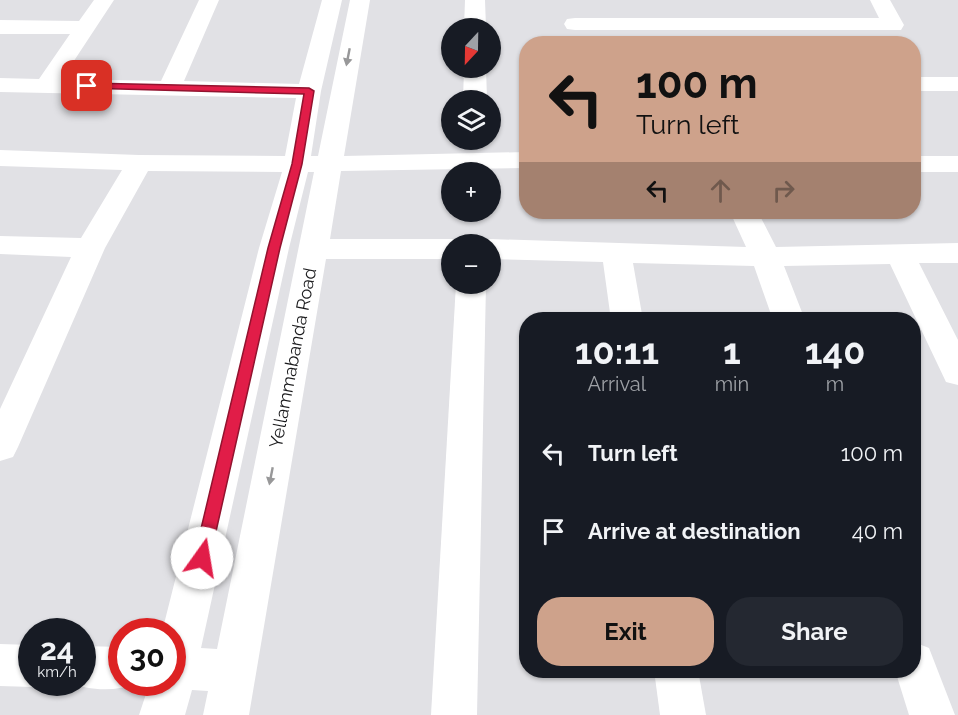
<!DOCTYPE html>
<html lang="en">
<head>
<meta charset="utf-8">
<style>
  :root { --surface:#171b24; --page:#242831; --text:#f1f3f6; --muted:#9ea1a6; --accent:#cea28b }
  body { margin:0; font-family:Raleway,sans-serif; background:var(--page); color:var(--text); height:100vh; display:flex; flex-direction:column; font-size:22px; white-space:nowrap }
  * { box-sizing:border-box; margin:0 }
  p { font-size:20px; color:var(--muted) }
  .icon { flex:none; width:33px; height:33px; fill:none; stroke:currentColor; stroke-width:2; stroke-linecap:round; stroke-linejoin:round }
  .map { position:relative; flex:1; overflow:hidden }
  .sheet { position:absolute; left:519px; top:312px; width:402px; height:366px; display:flex; flex-direction:column; background:var(--surface); border-radius:24px; box-shadow:0 2px 4px #0004 }
  .sheet>* { flex:none }
  .banner { position:absolute; left:519px; top:36px; width:402px; height:183px; border-radius:24px; box-shadow:0 2px 4px #0004; background:#cea28b; color:#111; overflow:hidden }
  .needle { width:39px; rotate:202deg }
  .buttons { position:absolute; left:441px; top:18px; display:grid; gap:12px }
  .buttons a { display:grid; place-items:center; width:60px; height:60px; border-radius:50%; background:var(--surface); box-shadow:0 2px 4px #0004; font-size:30px }
  .speed { position:absolute; left:18px; top:618px; display:flex; gap:12px; font-size:30px; font-weight:700; text-align:center }
  .speed>* { display:grid; place-content:center; width:78px; height:78px; border-radius:50%; background:var(--surface); box-shadow:0 2px 4px #0004; line-height:1 }
  .speed small { font-size:15px; font-weight:400 }
  .speed .limit { border:9px solid #d22; background:#fff; color:#111 }
  .pin { position:absolute; display:grid; place-items:center; width:51px; height:51px; color:#fff; margin:-26px; border-radius:12px; box-shadow:0 3px 9px #0006 }
  .me { position:absolute; width:66px; margin:-33px; rotate:13deg; stroke-linejoin:round; filter:drop-shadow(0 0 4px #0008) }
  .turn { display:flex; align-items:center; gap:21px; height:126px; padding:0 18px; font-size:27px }
  .turn .icon { width:78px; height:78px; stroke-width:2.5 }
  .turn b { display:block; font-size:42px; line-height:51px }
  .lanes { display:flex; align-items:center; height:57px; padding:0 18px; background:#0003; justify-content:center; gap:30px; direction:ltr }
  .lanes .off { opacity:.35 }
  .eta { display:flex; justify-content:space-evenly; align-items:center; height:102px; text-align:center }
  .eta b { font-size:36px; font-weight:700; line-height:42px }
  .button { display:flex; gap:12px; margin-top:auto; padding:12px 18px }
  .button a { flex:1; height:69px; border-radius:24px; background:var(--accent); color:#111; font-size:24px; font-weight:700; line-height:69px; text-align:center }
  .button a+a { background:var(--page); color:var(--text) }
  ul { padding:0; list-style:none }
  li { display:flex; align-items:center; gap:18px; height:78px; padding:0 18px }
  li div { flex:1 }
  li b { display:block; font-size:22px }
  li em { font-style:normal }
  .map>svg:first-child { display:block }
  .lines { fill:none; stroke-linecap:round; stroke-linejoin:round }
  .street { fill:#fff; fill-rule:evenodd }
  .oneway { fill:#989899 }
  .route { fill:#e11d48; stroke:#92132f; stroke-width:1.5 }
  .labels { text-anchor:middle; stroke-width:5; stroke-linejoin:round; paint-order:stroke }
  .street-label { font-size:18px; fill:#1a1a1c; stroke:#fff }
</style>
</head>
<body>
<div class="map">
<svg width="958" height="715" viewBox="0 0 958 715">
  <rect width="100%" height="100%" fill="#e1e1e5"/>
  <g class="lines">
    <g class="street">
      <path d="M94,0H114L62,79L161,81L199,0H219L184,81L299,84L322,0H342L321,91L311,156H318L350,0H370L344,156L526,152V168L341,171L330,239H452L464,244H452V259H326L249,715H203L208,691L192,690L185,715H139L150,682H172V632H162L259,248L282,172L148,171L105,248L18,447L13,457L0,461V409L71,257L0,254V236L81,238L122,170L0,166V150L139,155L285,156L296,98L0,92V78L39,79L70,34H0V20L79,21ZM308,172H314L217,649L201,648L289,248Z"/>
      <path d="M465,0H485L486,28H464Z"/>
      <path d="M870,0H890L904,25L901,30H575L567,29L564,24L567,19L575,18H879Z"/>
      <path d="M464,68H486L487,100H463Z"/>
      <rect x="914" y="77" width="44" height="14"/>
      <rect x="914" y="156" width="44" height="16"/>
      <path d="M730,212H758L776,247L958,243V263H919L958,340V385L946,382L890,264L784,266L805,320H773L754,266L633,263L643,320H611L603,262L490,259V244H478L490,239L746,247Z"/>
      <path d="M456,284H486L477,715H431Z"/>
      <path d="M914,642L929,648L955,715H909L895,670H914Z"/>
      <path d="M0,644L32,645V682H43L32,687L0,686Z"/>
      <path d="M82,646L122,647V682L137,683C116,692 90,691 68,682H82Z"/>
      <path d="M654,670H698L706,715H660Z"/>
    </g>
  </g>
  <defs><path id="oneway-solid" d="M-6-.8H1V-3.2L6.5 0L1 3.2V.8H-6Z" transform="scale(1.5)"/></defs>
  <g class="oneway">
    <use href="#oneway-solid" transform="translate(348 57) rotate(101)"/>
    <use href="#oneway-solid" transform="translate(271 476) rotate(101)"/>
  </g>
  <path class="route" d="M87,83L309,88L314,91L302,164L280,248L210,558L208,563L202,565L196,563L194,558L268,248L292,164L304,94L84,88V84Z"/>
  <g class="labels">
    <g class="street-label">
      <text transform="translate(293 358) rotate(-79)" y="6">Yellammabanda Road</text>
    </g>
  </g>
</svg>
<div class="buttons">
<a><svg class="needle" viewBox="-14 -14 28 28"><path d="M0-13l5 13h-10z" fill="#e53935"/><path d="M0 13l5-13h-10z" fill="#9ea1a6"/></svg></a>
<a><svg class="icon" aria-label="layers" viewBox="0 0 24 24"><path d="M12 4l9 5-9 5-9-5zM3 14l9 5 9-5"/></svg></a>
<a>+</a>
<a>−</a>
</div>
<div class="speed"><div>24<small>km/h</small></div><div class="limit">30</div></div>
<div class="pin" style="left:87px;top:86px;background:#d93025"><svg class="icon" aria-label="arrive" viewBox="0 0 24 24"><path d="M6 21V4h12l-3 4 3 4H6"/></svg></div>
<svg class="me" style="left:202px;top:558px" viewBox="-20 -20 40 40"><circle r="19" fill="#fff"/><path d="M0-13L10 11 0 6-10 11z" fill="#e11d48"/></svg>
<div class="banner">
<div class="turn"><svg class="icon" aria-label="left" viewBox="0 0 24 24"><path d="M17 20v-9H6M10 6l-5 5 5 5"/></svg><div><b>100 m</b>Turn left</div></div>
<div class="lanes"><svg class="icon" aria-label="left" viewBox="0 0 24 24"><path d="M17 20v-9H6M10 6l-5 5 5 5"/></svg><svg class="icon off" aria-label="ahead" viewBox="0 0 24 24"><path d="M12 20V5M6 11l6-6 6 6"/></svg><svg class="icon off" aria-label="right" viewBox="0 0 24 24"><path d="M7 20v-9h11M14 6l5 5-5 5"/></svg></div>
</div>
<section class="sheet">
<div class="eta">
<div><b>10:11</b><p>Arrival</p></div>
<div><b>1</b><p>min</p></div>
<div><b>140</b><p>m</p></div>
</div>
<ul>
<li><svg class="icon" aria-label="left" viewBox="0 0 24 24"><path d="M17 20v-9H6M10 6l-5 5 5 5"/></svg><div><b>Turn left</b></div><em>100 m</em></li>
<li><svg class="icon" aria-label="arrive" viewBox="0 0 24 24"><path d="M6 21V4h12l-3 4 3 4H6"/></svg><div><b>Arrive at destination</b></div><em>40 m</em></li>
</ul>
<div class="button"><a>Exit</a><a>Share</a></div>
</section>
</div>
</body>
</html>
